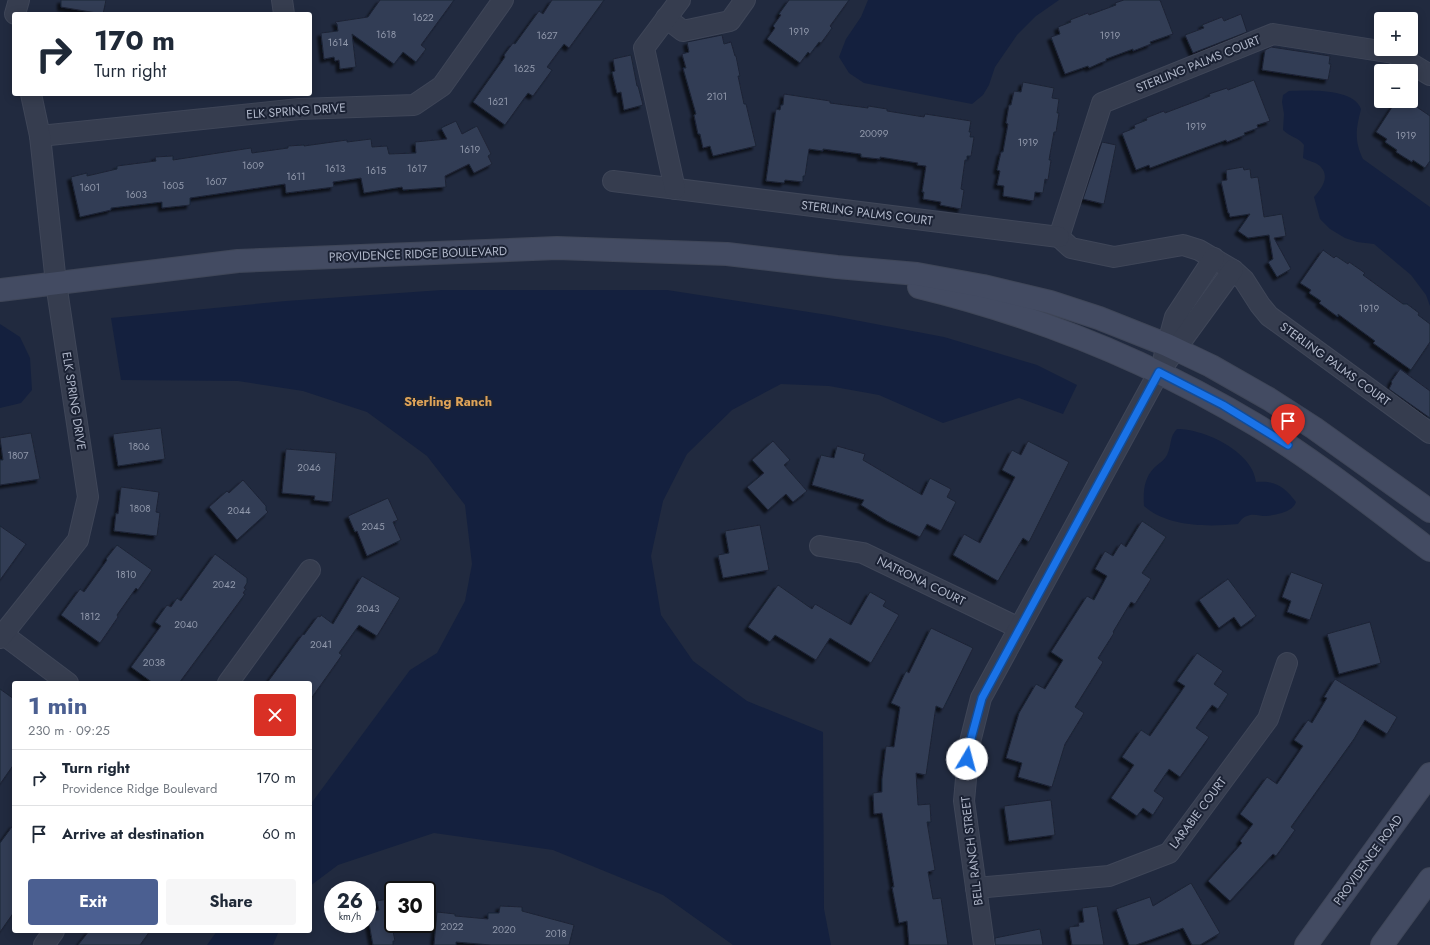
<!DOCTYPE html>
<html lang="en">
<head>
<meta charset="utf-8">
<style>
  :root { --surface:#fff; --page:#f6f6f7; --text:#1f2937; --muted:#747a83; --line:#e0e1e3; --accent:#4b5f91 }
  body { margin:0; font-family:Jost,sans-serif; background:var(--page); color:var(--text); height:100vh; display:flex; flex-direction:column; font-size:15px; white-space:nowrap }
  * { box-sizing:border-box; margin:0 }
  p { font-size:13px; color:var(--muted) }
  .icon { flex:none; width:22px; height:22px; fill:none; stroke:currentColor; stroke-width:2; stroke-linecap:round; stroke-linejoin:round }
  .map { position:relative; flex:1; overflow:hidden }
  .side { position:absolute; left:12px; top:681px; width:300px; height:252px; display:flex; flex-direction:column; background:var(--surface); border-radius:4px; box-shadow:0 2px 10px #0003 }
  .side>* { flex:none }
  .guide { position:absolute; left:12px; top:12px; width:300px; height:84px; border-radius:4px; box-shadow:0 2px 10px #0003; background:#fff; color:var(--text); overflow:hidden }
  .tools { position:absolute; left:1374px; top:12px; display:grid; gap:8px }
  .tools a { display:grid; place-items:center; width:44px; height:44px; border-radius:4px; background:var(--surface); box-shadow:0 2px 10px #0003; font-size:20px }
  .speed { position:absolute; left:324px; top:881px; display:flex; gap:8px; font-size:20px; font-weight:700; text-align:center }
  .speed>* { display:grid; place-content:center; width:52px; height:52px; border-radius:50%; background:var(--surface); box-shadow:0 2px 10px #0003; line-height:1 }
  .speed small { font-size:10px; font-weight:400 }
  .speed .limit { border:2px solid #111; border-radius:6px; background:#fff; color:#111 }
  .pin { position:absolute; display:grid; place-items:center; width:34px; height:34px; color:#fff; margin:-41px -17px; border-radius:50% 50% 50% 0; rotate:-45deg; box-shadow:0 0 4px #0007 }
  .pin .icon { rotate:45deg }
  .me { position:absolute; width:44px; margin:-22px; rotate:8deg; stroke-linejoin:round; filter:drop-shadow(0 0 3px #0008) }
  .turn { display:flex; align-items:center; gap:14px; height:84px; padding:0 16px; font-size:18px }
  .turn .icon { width:52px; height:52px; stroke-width:2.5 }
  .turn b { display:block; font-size:28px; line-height:34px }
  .round { display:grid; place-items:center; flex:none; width:42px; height:42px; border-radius:4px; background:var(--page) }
  .overview { display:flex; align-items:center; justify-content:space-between; height:68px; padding:0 16px }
  h1 { font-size:24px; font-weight:700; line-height:30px; color:var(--accent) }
  .cta { display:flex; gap:8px; margin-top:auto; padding:8px 16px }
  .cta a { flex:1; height:46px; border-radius:4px; background:var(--accent); color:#fff; font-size:16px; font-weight:700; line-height:46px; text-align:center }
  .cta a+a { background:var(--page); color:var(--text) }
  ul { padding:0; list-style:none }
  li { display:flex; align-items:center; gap:12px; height:56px; padding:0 16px; border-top:1px solid var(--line) }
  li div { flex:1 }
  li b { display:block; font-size:15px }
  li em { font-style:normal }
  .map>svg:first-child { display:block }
  .water { fill:#14203e }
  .building { fill:#333e55; stroke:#1d2436; filter:url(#shadow) }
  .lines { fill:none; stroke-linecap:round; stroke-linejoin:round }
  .street-casing { stroke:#3f4658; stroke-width:22 }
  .secondary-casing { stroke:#3f4658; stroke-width:24 }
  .street { stroke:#363d4f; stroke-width:20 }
  .secondary { stroke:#434b62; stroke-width:22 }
  .route-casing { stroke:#114b97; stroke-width:10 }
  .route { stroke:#1a73e8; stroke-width:7 }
  .labels { text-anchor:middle; stroke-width:4; stroke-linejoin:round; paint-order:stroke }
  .number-label { font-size:10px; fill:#9098ab }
  .street-label { font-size:12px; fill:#b1b8ca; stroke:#1b2234 }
  .neighbourhood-label { font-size:13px; font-weight:bold; fill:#dea358; stroke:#1b2234 }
</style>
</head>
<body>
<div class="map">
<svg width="1430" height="945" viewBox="0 0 1430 945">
  <defs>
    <filter id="shadow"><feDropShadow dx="-3.5" dy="3.5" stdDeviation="1" flood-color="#0009"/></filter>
  </defs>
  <rect width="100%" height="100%" fill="#212a3f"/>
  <g class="water">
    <path d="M868,0H1059L1036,16L1017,35L995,67L989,85L983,95L972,104L864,83L849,73L839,57L846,39L861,17Z"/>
    <path d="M1289,91C1308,90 1354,88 1361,109C1356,129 1354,140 1363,159L1430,207V306L1426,295L1411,275L1374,244L1357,242L1345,238L1330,229L1320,219L1314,197C1321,189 1331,177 1320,166C1316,162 1308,161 1303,158L1304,145C1298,137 1290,137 1283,130L1284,114L1282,102L1283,95Z"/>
    <path d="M442,290H667L828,315L944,337L1037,365L1077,385L1063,414L1019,398L943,423L879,395L829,386L781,384L732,410L687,454L663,501L651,556L661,615L693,661L747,701L823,732L824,909L831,945H733L663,895L553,850L434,833L338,865L310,886V805L410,670L437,653L465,601L472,564L465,505L427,456L367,412L303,391L238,381L121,380L111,318L286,301Z"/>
    <path d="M0,324L20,337L30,358L32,390L21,403L0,408Z"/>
    <path d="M1177,429C1205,429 1253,452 1256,482C1275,480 1285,487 1296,502C1293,512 1276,515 1266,516C1260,516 1253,513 1247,516C1243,517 1240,521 1238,524C1207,527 1168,527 1144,506C1143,492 1144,478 1154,468C1159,463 1164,461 1167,455C1172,445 1169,437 1177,429Z"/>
    <path d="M217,931H279L273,945H207Z"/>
  </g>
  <g class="building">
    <path d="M61,0H106L103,14L61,7Z"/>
    <path d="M380,0H454L421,45L426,49L416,62L403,52L394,64L352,34L356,67L340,69L339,60L335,61L334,57L324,59L321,33L338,31L337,24L335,22L368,17Z"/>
    <path d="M552,0H604L569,48L564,44L547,67L552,70L533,96L528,93L505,125L473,102L505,57L504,55L513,43L515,44L539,11L543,14Z"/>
    <path d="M789,0H849L830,26L832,28L821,43L819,42L810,54L808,52L800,63L767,39L775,28L773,26L781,15L779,14Z"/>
    <path d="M1124,0H1160L1173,34L1150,42L1151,44L1133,51V49L1106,59V61L1100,63L1089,68L1088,66L1065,74L1051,37L1060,34L1058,27L1071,22L1070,20L1088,13L1089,15L1116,5L1115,3Z"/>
    <path d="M1241,14L1247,32L1193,53L1185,35L1204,28L1202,25L1222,17L1224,21Z"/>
    <path d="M722,35L724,44L731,42L735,56H736L740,76H738L744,104H746L756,146L713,156L710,146L703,148L700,134H698L694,115L696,114L683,68H686L682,54L689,52L687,42Z"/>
    <path d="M1271,47L1330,56L1329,64H1331L1328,80L1262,70L1265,50Z"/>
    <path d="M631,55L637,86H638L643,105L624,110L621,92L617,93L612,72L615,71L613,59Z"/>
    <path d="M1254,80L1270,121L1257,125L1258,128L1244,133L1245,135L1227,142L1226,140L1150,168L1149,165L1136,170L1122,133L1135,128L1134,125L1147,120L1146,118L1164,111L1165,113L1210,96L1209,94L1227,88L1228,90Z"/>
    <path d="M1023,82L1054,88L1052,98L1059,99L1057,113H1059L1056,132H1054L1049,160H1051L1048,180L1045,179L1043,193L1035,192L1034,201L1003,196L1004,186L997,185L1000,171L997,170L1001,152H1003L1008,124L1006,123L1009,105H1011L1014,91L1021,92Z"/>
    <path d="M784,94L830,101V103L868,108V106L887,109V111L924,117L925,114L971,121L969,132H971L970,137H974L971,156H967V160H965L961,189L964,190L961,209L940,205L941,202L923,199L924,192H922L926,166L917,165L918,163L880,157V159L861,157V154L823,149V151L809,149L805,176H803V182L785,180L784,183L766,181L776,109L780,110L781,105H783Z"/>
    <path d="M1396,101H1408L1430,116V161L1425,168L1413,160L1412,162L1396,152L1397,150L1385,142L1387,139L1376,132Z"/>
    <path d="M456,121L462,134L477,126L491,154L488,156L492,164L474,173L469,164L445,176L446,187L403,190L402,187L364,193L361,178L333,182L334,187L286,193L285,184L190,198V205L162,208V202L111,208V210L80,217L71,177L87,173V176L117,169V166L156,161L155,157L173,156V160L251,148L252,153L288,148V146L304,145V146L347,140V142L371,139L372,147L387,146L389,154L416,153L415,142L447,139L441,128Z"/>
    <path d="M1102,142L1116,145L1104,204L1083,199Z"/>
    <path d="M1243,167L1244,170L1250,169L1251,178L1258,177L1264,217L1282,214L1286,236L1274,238L1291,269L1277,277L1268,262L1273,259L1269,235L1248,238L1238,231L1250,214L1230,217L1229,213H1228L1221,181L1227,180L1226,170Z"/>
    <path d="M1323,250L1334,258L1336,256L1348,264L1349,262L1365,273L1363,275L1403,304H1407L1419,313L1418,315L1430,324V342L1411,370L1373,343L1375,341L1338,314V317L1319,303L1321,301L1309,293L1311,290L1300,283Z"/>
    <path d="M1400,369L1430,391V418L1389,389L1392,383L1391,382Z"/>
    <path d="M161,428L165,459L118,466L113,434Z"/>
    <path d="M31,433L40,479L0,485V460H3L0,438Z"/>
    <path d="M773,441L790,460L784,465L807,491L793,502L786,494L768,510L747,487L764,473L752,460Z"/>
    <path d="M1028,441L1069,462L1029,542L1023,538L998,581L953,555L964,534L980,543L1015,477L1002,470L1012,450L1021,455Z"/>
    <path d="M837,446L865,454L863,460L922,495L930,478L951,489L947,497L956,502L941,531L927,524L920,537L887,521L861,505L864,500L812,485L821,455L834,458Z"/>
    <path d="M286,449L336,453L332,502L314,500L315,496L282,493Z"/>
    <path d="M243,480L266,506V510L268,512L237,540L209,507L227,491L229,493Z"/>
    <path d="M121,487L159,492L156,512L160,513L157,536L114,531L116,513L118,514Z"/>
    <path d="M388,498L398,520L393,522L401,540L367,556L357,531L355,532L348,516Z"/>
    <path d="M1142,521L1166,537L1142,573L1151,579L1135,604L1131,602L1113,632L1114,633L1098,658L1103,662L1075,707L1084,713L1065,744L1052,787L1018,777L1022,763L1006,758L1019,713L1036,684L1045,689L1063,660L1051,652L1087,596L1094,600L1107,576L1095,569L1105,551L1113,556L1121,543L1126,547Z"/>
    <path d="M760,525L769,570L723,578L718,555L729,553L725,531Z"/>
    <path d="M0,526L26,544L0,580Z"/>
    <path d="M117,545L152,570L138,590L136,588L117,615L118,617L100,643L61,615L80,589L84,592L107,560L106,559Z"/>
    <path d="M215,554L247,578V583L244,588L246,589L243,593L245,594L179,683H153L131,667L161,626L155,622L167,605L171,607L177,598L181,601Z"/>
    <path d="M1291,572L1323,584L1310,620L1287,612L1291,601L1282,597Z"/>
    <path d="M362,576L400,598L377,636L359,625L339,653L342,655L310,700V683H267L303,634L304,635L318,616L320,617L321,615L333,624Z"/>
    <path d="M1228,579L1256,616L1241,627L1234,617L1219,628L1199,600Z"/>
    <path d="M778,585L812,609L815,604L851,625L870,592L886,601L883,606L899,615L871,663L830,638L816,660L775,635L770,642L748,627Z"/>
    <path d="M1370,622L1381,663L1339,674L1327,634Z"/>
    <path d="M931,628L973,648L943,709L936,706L926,775L916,773L918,805L930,804L931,822H927L935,870L928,872L933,899L941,898L948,945H909L907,921L899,923L892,887H894L882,813L874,814L873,793L882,792V779L886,746L894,747L900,707L891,703L906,671L909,673Z"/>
    <path d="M1197,653L1223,671L1214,684L1228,694L1218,709L1212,705L1196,728L1209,737L1180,777L1169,769L1154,791L1164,798L1153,815L1143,808L1137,816L1111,798L1134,765L1122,757L1141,730L1150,736L1185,686L1177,681Z"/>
    <path d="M1335,679L1397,717L1387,734L1365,720L1354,739L1291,827L1295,830L1276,856L1273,854L1230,901L1208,881L1242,843L1240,841L1253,824L1240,814L1267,777L1277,784L1303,746L1294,740L1308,720L1312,723L1327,698L1324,697Z"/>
    <path d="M0,689L14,699V764L0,784Z"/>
    <path d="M1051,800L1055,835L1009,841L1004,806Z"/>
    <path d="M14,824V912L0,932V843Z"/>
    <path d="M1191,883L1220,933L1200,945H1192L1183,928L1136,945H1129L1116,909L1150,897L1153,906Z"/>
    <path d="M393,898V931L395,941H393V945H373L367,912L379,910L377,901Z"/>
    <path d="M500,906L522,907V911L574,925L569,945H491L456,942V945H434L437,912L455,914V916L488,919V913H499Z"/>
    <path d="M1097,906L1104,945H1072L1069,927L1079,926L1078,923L1084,922L1082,908Z"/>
    <path d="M1040,929L1043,945H995V938Z"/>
    <path d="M89,931H150L140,945H78Z"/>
  </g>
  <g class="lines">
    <defs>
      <g id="street">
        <path d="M282,0L284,14"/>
        <path d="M15,14L19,0"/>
        <path d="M666,18L683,31L730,21L745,0"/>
        <path d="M1430,75L1393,53L1273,34L1102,103L1059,237L1071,248L1114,257L1183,245L1199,250L1233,270L1244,280L1260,305L1269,316L1430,433"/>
        <path d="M40,136L299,109L414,105L442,86L503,0"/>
        <path d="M613,181L1059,237"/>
        <path d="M675,189L644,48L680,0"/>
        <path d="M1164,357L1175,317L1214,258"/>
        <path d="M820,546L863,553L1019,628"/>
        <path d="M0,632L68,683"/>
        <path d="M0,638L78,540L88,497L56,283L40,136L31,94"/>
        <path d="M228,683L310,570"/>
        <path d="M976,888L1109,876L1169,853L1268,719L1287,663"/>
        <path d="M44,945L54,931"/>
        <path d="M984,945L964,801L969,746L981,698L1159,372L1233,270"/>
      </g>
      <g id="secondary">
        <path d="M919,287C1038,316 1151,362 1256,425C1317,462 1373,507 1430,550"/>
        <path d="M0,290L238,261L557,248L727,254L837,267L917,274L983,286L1050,302L1099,318L1167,345L1211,366L1269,399L1314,428L1430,511"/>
        <path d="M1306,945L1430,774"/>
        <path d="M1382,945L1430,879"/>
      </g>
    </defs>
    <use href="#street" class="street-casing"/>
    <use href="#secondary" class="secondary-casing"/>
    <use href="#street" class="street"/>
    <use href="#secondary" class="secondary"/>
  </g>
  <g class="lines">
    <defs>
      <path id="route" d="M967,759L969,746L982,698L1159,372L1223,405L1288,445"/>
    </defs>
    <use href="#route" class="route-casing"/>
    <use href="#route" class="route"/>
  </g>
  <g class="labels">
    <g class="number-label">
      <text x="423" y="21">1622</text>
      <text x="799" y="35">1919</text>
      <text x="386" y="38">1618</text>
      <text x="547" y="39">1627</text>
      <text x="1110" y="39">1919</text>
      <text x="338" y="46">1614</text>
      <text x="524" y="72">1625</text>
      <text x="717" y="100">2101</text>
      <text x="498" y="105">1621</text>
      <text x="1196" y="130">1919</text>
      <text x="874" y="137">20099</text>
      <text x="1406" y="139">1919</text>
      <text x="1028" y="146">1919</text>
      <text x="470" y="153">1619</text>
      <text x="253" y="169">1609</text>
      <text x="335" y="172">1613</text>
      <text x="417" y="172">1617</text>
      <text x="376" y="174">1615</text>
      <text x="296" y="180">1611</text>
      <text x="216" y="185">1607</text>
      <text x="173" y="189">1605</text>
      <text x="90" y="191">1601</text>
      <text x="136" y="198">1603</text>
      <text x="1369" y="312">1919</text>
      <text x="139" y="450">1806</text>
      <text x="18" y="459">1807</text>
      <text x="309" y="471">2046</text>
      <text x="140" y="512">1808</text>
      <text x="239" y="514">2044</text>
      <text x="373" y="530">2045</text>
      <text x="126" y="578">1810</text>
      <text x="224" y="588">2042</text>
      <text x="368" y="612">2043</text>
      <text x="90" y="620">1812</text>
      <text x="186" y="628">2040</text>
      <text x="321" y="648">2041</text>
      <text x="154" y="666">2038</text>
      <text x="452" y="930">2022</text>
      <text x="504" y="933">2020</text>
      <text x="556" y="937">2018</text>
    </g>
    <g class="street-label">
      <text transform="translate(1198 64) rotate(-22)" y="4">STERLING PALMS COURT</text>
      <text transform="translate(296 111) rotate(-4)" y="4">ELK SPRING DRIVE</text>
      <text transform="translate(867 213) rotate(7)" y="4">STERLING PALMS COURT</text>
      <text transform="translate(418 254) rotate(-2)" y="4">PROVIDENCE RIDGE BOULEVARD</text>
      <text transform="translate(1335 364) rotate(36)" y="4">STERLING PALMS COURT</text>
      <text transform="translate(74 401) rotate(81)" y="4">ELK SPRING DRIVE</text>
      <text transform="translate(921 581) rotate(26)" y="4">NATRONA COURT</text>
      <text transform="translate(1198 813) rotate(-53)" y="4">LARABIE COURT</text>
      <text transform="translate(972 851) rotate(-97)" y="4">BELL RANCH STREET</text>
      <text transform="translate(1368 860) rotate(-54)" y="4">PROVIDENCE ROAD</text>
    </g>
    <g class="neighbourhood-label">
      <text x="448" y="406">Sterling Ranch</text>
    </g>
  </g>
</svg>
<div class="tools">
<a>+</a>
<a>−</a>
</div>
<div class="speed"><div>26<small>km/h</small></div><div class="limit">30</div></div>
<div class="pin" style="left:1288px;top:445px;background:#d93025"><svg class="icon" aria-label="arrive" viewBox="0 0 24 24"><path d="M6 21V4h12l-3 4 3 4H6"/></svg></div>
<svg class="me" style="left:967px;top:759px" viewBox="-20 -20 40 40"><circle r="19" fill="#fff"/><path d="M0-13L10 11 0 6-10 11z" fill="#1a73e8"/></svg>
<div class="guide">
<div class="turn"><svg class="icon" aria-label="right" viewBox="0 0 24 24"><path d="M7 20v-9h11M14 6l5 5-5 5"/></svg><div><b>170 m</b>Turn right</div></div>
</div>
<section class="side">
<div class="overview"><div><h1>1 min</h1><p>230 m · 09:25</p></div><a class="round" style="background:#d93025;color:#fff"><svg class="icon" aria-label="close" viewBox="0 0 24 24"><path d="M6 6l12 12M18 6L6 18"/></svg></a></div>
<ul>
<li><svg class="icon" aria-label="right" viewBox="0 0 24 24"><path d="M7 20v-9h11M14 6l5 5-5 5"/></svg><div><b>Turn right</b><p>Providence Ridge Boulevard</p></div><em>170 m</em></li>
<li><svg class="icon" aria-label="arrive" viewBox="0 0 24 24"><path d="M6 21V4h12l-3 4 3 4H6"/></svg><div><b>Arrive at destination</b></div><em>60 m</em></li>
</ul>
<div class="cta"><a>Exit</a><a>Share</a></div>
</section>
</div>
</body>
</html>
